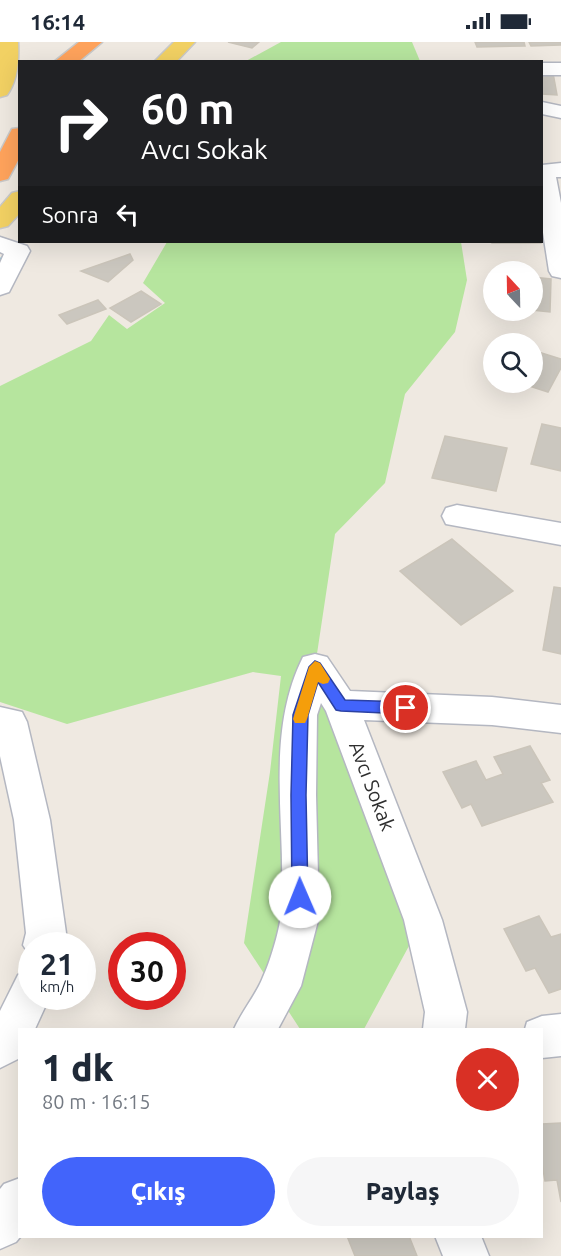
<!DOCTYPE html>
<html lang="tr">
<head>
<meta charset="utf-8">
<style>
  :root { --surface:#fff; --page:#f6f6f7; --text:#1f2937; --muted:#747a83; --accent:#4264fb }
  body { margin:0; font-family:Ubuntu,sans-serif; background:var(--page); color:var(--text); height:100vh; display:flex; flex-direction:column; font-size:22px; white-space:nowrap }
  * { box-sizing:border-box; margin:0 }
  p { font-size:20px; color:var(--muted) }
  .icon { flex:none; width:33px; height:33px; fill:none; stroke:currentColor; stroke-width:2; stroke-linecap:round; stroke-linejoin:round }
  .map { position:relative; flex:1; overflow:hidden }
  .drawer { position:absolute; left:18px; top:986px; width:525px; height:210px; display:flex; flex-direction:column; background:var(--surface); border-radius:0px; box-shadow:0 6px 24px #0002 }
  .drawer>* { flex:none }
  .guide { position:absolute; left:18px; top:18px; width:525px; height:183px; border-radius:0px; box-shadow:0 6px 24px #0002; background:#202124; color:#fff; overflow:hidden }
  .needle { width:39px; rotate:338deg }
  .tools { position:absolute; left:483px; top:219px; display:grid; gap:12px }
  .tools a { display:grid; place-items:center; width:60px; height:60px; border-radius:50%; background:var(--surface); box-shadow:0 6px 24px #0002; font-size:30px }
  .speed { position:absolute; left:18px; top:890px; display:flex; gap:12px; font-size:30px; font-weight:700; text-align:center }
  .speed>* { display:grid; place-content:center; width:78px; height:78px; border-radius:50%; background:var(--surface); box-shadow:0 6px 24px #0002; line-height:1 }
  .speed small { font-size:15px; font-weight:400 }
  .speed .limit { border:9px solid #d22; background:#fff; color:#111 }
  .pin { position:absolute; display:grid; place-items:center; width:51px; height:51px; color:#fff; margin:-26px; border:3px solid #fff; border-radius:50%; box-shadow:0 2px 6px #0007 }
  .me { position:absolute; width:66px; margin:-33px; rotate:359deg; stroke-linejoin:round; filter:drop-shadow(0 0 4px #0008) }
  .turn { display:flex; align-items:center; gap:21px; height:126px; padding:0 24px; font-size:27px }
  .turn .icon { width:78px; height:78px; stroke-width:2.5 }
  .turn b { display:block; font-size:42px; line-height:51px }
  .then { display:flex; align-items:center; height:57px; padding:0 24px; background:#0003; gap:12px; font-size:22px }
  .round { display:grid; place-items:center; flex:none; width:63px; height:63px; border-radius:32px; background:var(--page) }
  .summary { display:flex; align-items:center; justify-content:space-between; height:102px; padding:0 24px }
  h1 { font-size:36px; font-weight:800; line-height:45px }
  .action { display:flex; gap:12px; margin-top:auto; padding:12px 24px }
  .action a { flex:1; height:69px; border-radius:36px; background:var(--accent); color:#fff; font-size:24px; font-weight:800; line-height:69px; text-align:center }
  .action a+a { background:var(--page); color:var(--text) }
  .status { display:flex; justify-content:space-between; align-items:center; height:42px; padding:0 30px; background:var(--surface); direction:ltr }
  .status svg { height:16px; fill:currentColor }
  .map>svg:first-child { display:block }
  .green { fill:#b6e59e }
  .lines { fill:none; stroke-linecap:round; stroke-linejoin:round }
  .stream { fill:#75cff0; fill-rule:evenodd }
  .building { fill:#cbc7bf; stroke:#cbc5ba; stroke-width:1.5 }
  .minor-casing { stroke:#b4b7c1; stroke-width:3 }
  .major-casing { stroke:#c9c9c9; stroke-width:3 }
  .highway-casing { stroke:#c9c9c9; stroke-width:3 }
  .minor { fill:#fff; fill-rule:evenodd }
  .major { fill:#f2d163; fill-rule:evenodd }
  .highway { fill:#ffa35c; fill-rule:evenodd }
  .route { fill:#4264fb; stroke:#2b41a3; stroke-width:1.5 }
  .slow { fill:#f59e0b }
  .labels { text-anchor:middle; stroke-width:4.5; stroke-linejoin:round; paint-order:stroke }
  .street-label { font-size:20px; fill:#2e2e2e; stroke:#fff }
</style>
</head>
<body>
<div class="status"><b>16:14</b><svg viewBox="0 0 49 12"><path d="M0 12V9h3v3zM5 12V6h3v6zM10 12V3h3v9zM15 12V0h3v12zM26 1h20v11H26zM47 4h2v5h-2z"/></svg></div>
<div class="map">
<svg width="561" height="1214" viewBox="0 0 561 1214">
  <rect width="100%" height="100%" fill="#efe9e1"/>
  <g class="green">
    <path d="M281,0H412L420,19H246Z"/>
    <path d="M167,200H461L467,238L455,290L405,352L385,441L335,492L315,625L423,878L364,987H300L244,901L270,730L281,634L253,630L67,682L0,660V344L91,299L109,273L127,287L165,261L143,241Z"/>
  </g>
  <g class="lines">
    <path class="stream" d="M19,199L24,200L0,221V216Z"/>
  </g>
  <g class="building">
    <path d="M228,0H259L252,6Z"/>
    <path d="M475,0H524L525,4L477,5Z"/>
    <path d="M529,0H561V3L531,4Z"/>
    <path d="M542,31H553L557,53L542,52Z"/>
    <rect x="492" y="200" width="49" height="1"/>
    <path d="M130,212L133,218L108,240L81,229Z"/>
    <path d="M532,235L551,237L550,270L532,268Z"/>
    <path d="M141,249L161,262L131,280L110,266Z"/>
    <path d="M98,258L106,267L67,282L59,273Z"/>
    <path d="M532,308L561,317V326L548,350L517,340H532Z"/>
    <path d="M542,382L561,386V429L531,422Z"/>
    <path d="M445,394L507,406L496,449L432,436Z"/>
    <path d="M452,497L513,549L461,583L400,529Z"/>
    <path d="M554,545L561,546V612L543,608Z"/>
    <path d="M530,704L550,738L541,741L553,760L482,784L471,762L462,766L443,730L476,719L486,738L503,732L494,715Z"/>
    <path d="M539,874L551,895L561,892V947L549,951L535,926L526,929L504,887Z"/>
    <path d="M561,1081V1160L557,1138L545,1139L542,1122V1082Z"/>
    <path d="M347,1194H409L417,1214H355Z"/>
  </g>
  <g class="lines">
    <defs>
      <g id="minor">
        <rect x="542" y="21" width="19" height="12"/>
        <path d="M542,60L561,64V76L542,72Z"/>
        <path d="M561,121V135H556L561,161V236L552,234L549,229L542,184V123Z"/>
        <path d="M0,195L27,204L30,209L9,250L0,253V221L4,212L0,210Z"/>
        <path d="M457,463L561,481V503L446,482L442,474L446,466Z"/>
        <path d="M315,612L327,615L350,649L492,655L561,663V691L492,683L364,678L442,878L467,970L465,987H423L425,970L404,878L326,669L321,661L317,673L316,753L319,875L301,944L278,987H234C242,969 256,953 263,935C270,920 279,890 281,873C288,788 263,695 303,615Z"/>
        <path d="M0,665L22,670L27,680L50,778L66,891L63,903H32V917L23,903L26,891L14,778L0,714Z"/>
        <path d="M32,927V954H50L35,987H20V1016L0,1026V969L18,933Z"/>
        <path d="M561,972V1014L542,1016V987H525L527,980L542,974Z"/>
        <path d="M20,1136L21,1194L16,1200L0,1207V1147L4,1142Z"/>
        <path d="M435,1194H481L489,1214H443Z"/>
      </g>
      <g id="major">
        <path d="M0,0H18C19,18 18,38 7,53L0,55Z"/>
        <path d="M174,0H195L176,20H154Z"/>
        <path d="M20,149V171L8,184L0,186V165L12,151Z"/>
      </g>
      <g id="highway">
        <path d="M79,0H102L78,20H54Z"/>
        <path d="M20,86V115L8,137L0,139V110L12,87Z"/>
      </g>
    </defs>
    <use href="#minor" class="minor-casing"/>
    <use href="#major" class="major-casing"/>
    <use href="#highway" class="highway-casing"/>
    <use href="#minor" class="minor"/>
    <use href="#major" class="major"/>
    <use href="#highway" class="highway"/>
  </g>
  <path class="route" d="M315,619L320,621L345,658L406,660L411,662L413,666L411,670L406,672L341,669L336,668L318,640L308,673L306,753L308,855L305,860L300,862L294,860L292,855L291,753L293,673L309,625Z"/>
  <path class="slow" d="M315,619L320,621L330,637L328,641L323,642L318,640L307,677L305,681H295L293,677L309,625Z"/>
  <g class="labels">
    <g class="street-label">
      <text transform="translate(372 744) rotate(69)" y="7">Avcı Sokak</text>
    </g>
  </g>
</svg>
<div class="tools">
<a><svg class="needle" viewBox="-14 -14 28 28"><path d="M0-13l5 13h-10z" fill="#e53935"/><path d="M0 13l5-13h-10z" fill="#747a83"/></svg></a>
<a><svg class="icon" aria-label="search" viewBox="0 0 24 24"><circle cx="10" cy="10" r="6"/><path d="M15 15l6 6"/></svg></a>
</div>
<div class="speed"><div>21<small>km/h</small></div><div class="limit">30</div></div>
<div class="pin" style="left:406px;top:666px;background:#d93025"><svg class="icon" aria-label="arrive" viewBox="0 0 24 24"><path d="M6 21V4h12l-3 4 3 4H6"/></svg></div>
<svg class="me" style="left:300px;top:855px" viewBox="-20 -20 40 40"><circle r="19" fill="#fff"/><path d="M0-13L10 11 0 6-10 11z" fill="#4264fb"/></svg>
<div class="guide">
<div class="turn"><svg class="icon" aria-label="right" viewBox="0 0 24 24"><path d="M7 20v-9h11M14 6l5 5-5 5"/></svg><div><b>60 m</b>Avcı Sokak</div></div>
<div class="then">Sonra<svg class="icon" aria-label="left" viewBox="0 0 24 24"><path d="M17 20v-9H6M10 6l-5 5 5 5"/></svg></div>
</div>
<section class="drawer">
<div class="summary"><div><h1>1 dk</h1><p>80 m · 16:15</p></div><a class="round" style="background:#d93025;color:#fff"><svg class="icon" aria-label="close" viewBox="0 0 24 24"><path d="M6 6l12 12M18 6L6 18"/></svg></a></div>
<div class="action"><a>Çıkış</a><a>Paylaş</a></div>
</section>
</div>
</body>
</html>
